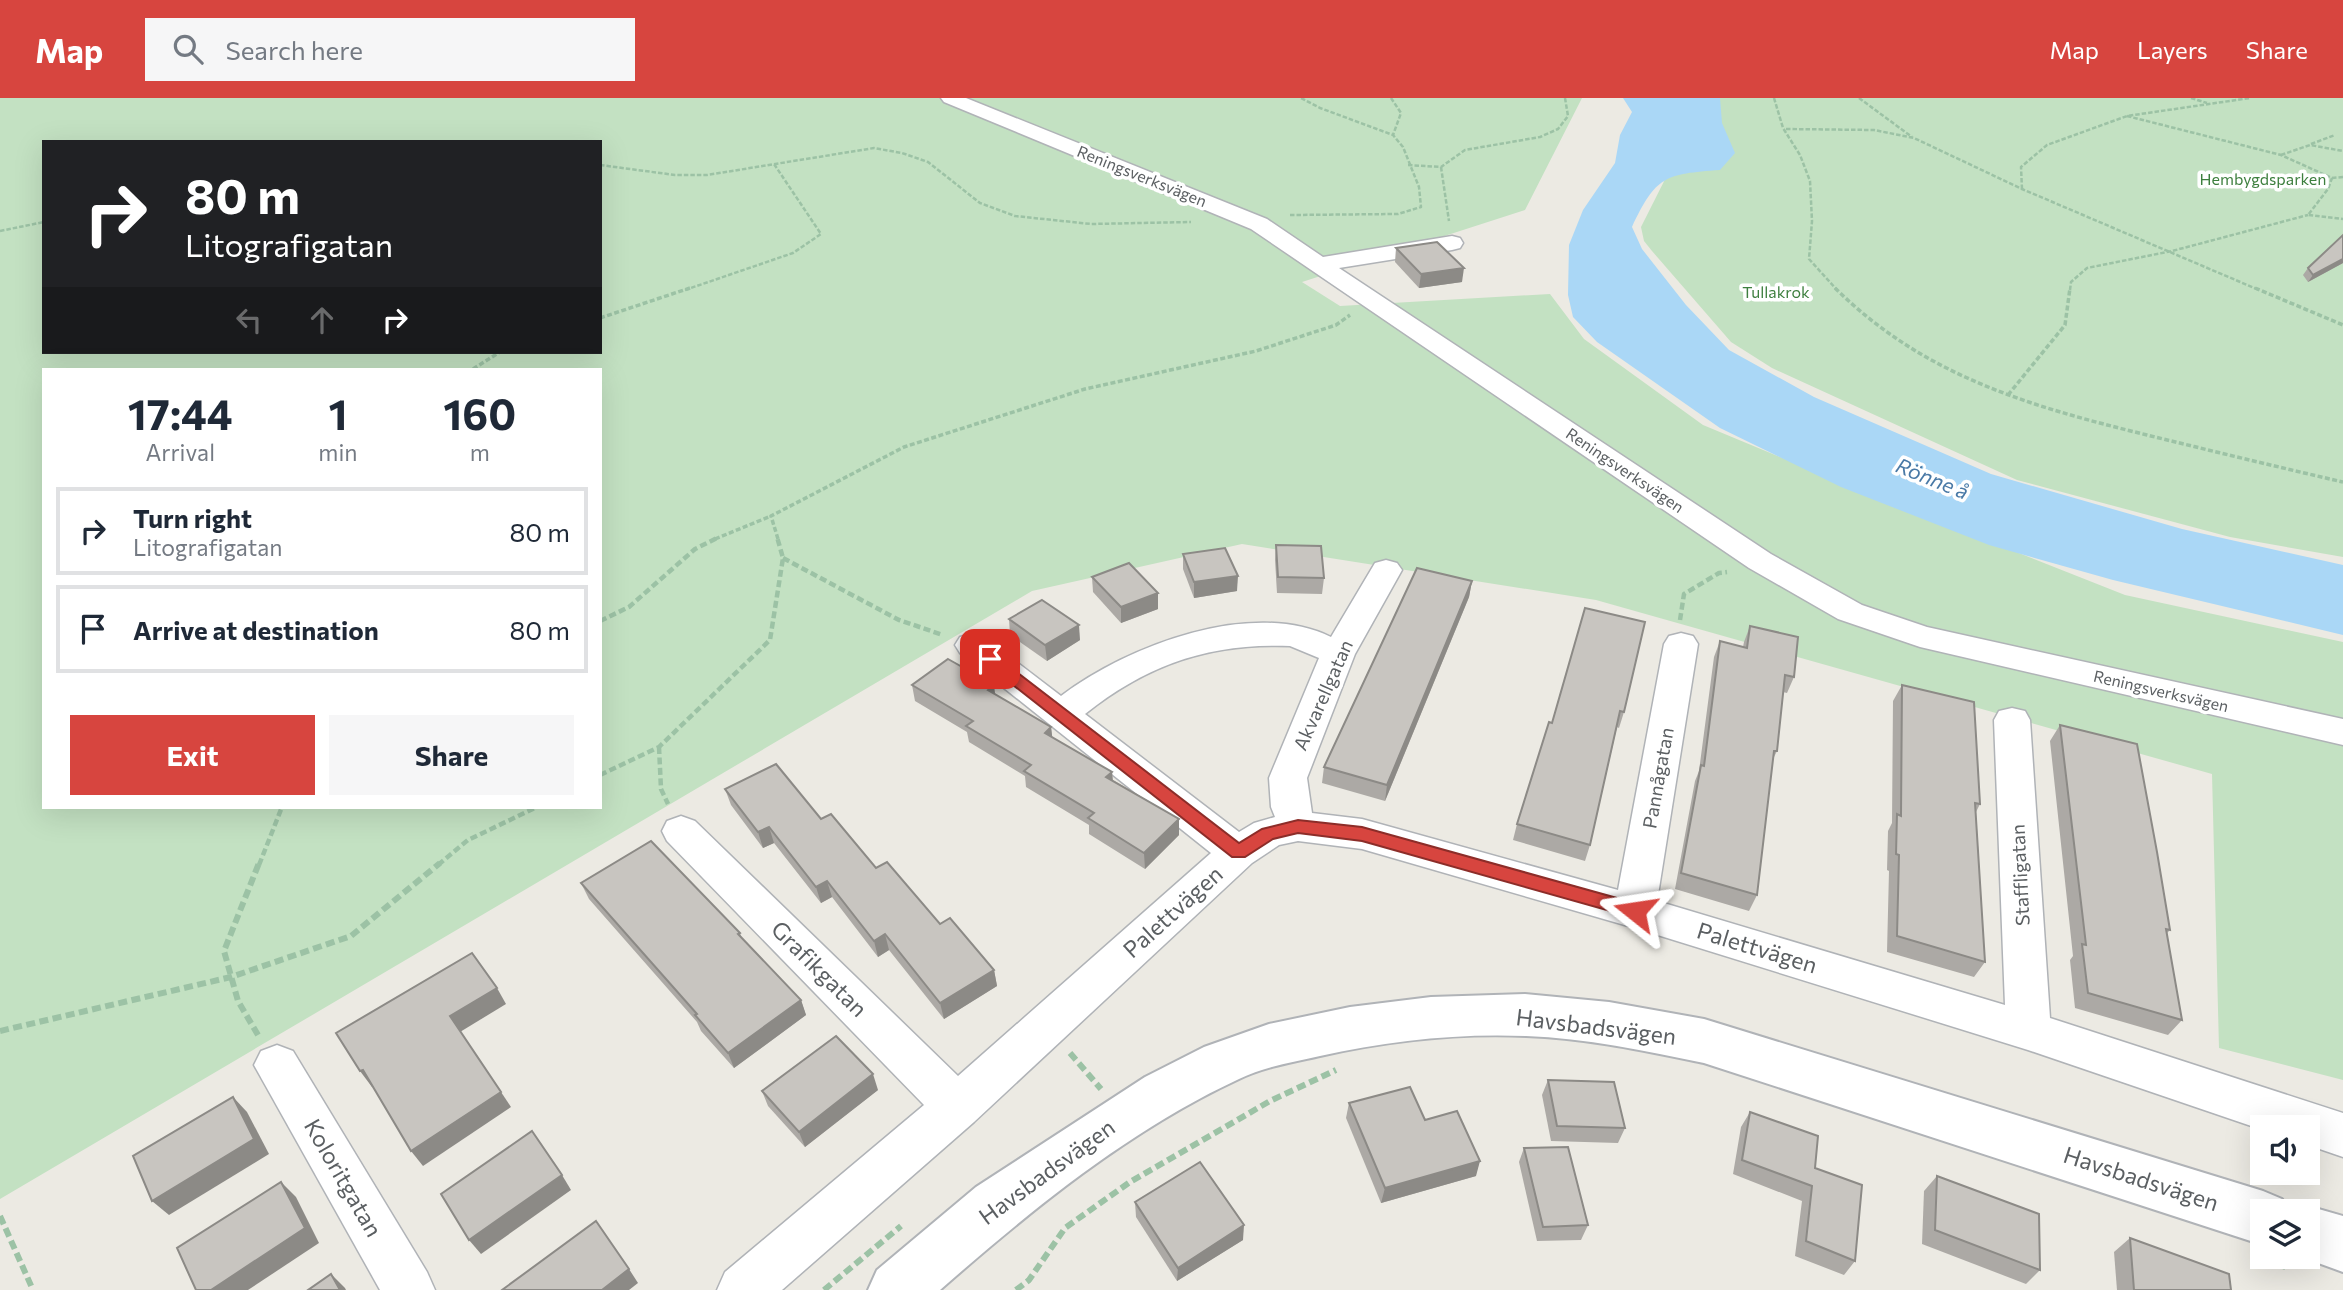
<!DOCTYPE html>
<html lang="en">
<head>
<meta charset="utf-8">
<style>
  :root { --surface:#fff; --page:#f6f6f7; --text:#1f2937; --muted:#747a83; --line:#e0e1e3; --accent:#d7453f }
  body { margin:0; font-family:Commissioner,sans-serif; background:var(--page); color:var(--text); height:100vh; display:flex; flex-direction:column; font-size:26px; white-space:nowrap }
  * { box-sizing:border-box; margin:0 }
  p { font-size:23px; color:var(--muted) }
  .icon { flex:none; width:38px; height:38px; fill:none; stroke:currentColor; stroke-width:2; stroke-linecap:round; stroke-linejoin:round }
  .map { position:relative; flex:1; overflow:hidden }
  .details { position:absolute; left:42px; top:270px; width:560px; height:441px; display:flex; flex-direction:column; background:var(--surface); border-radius:0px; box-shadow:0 7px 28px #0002 }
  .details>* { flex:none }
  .guide { position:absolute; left:42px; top:42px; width:560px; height:214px; border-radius:0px; box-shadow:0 7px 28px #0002; background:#202124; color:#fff; overflow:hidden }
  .fabs { position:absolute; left:2250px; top:1017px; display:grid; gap:14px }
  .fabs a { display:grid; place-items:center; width:70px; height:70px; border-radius:0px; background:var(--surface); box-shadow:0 7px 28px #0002; font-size:35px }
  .pin { position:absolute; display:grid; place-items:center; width:60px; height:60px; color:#fff; margin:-30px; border-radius:14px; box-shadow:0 4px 10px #0006 }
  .me { position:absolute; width:77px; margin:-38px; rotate:285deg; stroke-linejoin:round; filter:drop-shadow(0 0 5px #0008) }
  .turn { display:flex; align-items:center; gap:24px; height:147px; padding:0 28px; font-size:32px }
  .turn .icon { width:91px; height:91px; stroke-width:2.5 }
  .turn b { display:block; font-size:49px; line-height:60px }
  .lanes { display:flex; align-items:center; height:66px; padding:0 28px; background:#0003; justify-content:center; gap:35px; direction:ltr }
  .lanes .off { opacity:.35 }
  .eta { display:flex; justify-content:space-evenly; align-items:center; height:119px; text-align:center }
  .eta b { font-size:42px; font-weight:700; line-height:49px }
  .primary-button { display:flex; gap:14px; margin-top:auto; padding:14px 28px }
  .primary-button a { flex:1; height:80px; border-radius:0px; background:var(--accent); color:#fff; font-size:28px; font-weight:700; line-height:80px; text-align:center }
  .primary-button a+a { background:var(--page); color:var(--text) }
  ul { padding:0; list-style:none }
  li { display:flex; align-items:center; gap:21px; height:88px; margin:0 14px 10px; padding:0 14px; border:4px solid var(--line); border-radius:0px }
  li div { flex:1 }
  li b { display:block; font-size:26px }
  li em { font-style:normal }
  header { display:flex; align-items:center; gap:42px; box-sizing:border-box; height:98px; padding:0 35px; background:var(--accent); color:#fff }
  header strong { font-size:33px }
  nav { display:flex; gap:38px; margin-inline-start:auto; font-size:24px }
  .search { width:490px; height:63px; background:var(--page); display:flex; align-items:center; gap:18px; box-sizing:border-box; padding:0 24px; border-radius:0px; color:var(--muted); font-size:26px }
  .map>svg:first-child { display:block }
  .green { fill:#c3e1c2; fill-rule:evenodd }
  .water { fill:#aad7f6 }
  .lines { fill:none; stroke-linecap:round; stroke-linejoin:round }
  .minor-casing { stroke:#b0b3b7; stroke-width:3 }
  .tertiary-casing { stroke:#b0b3b7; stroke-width:4 }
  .path-far3 { stroke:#9cc2a5; stroke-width:2.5; stroke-dasharray:4.5 2; stroke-linecap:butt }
  .path-far2 { stroke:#9cc2a5; stroke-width:3.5; stroke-dasharray:5 2.5; stroke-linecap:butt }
  .path-far1 { stroke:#9cc2a5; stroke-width:4.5; stroke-dasharray:7 3.5; stroke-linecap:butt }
  .path { stroke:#9cc2a5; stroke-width:6; stroke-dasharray:9 4.5; stroke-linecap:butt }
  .minor { fill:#fff; fill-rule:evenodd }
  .tertiary { fill:#fff; fill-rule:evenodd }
  .wall { fill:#aca9a5 }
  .shaded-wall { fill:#8c8a86 }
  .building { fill:#c8c5c0; stroke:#8c8a86; stroke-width:2 }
  .route { fill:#d7453f; stroke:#8c2d29; stroke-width:2 }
  .labels { text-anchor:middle; stroke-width:7; stroke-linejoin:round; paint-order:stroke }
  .far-street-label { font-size:16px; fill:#5b5f62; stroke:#fff }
  .far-park-label { font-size:16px; fill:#3d7f3e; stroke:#fff }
  .street-label { font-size:19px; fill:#5b5f62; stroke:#fff }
  .water-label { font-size:21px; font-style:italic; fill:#4979a6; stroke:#fff }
  .near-street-label { font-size:23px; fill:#5b5f62; stroke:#fff }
</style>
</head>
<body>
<header>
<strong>Map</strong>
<div class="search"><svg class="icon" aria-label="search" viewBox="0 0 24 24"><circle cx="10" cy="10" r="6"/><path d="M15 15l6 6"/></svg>Search here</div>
<nav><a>Map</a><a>Layers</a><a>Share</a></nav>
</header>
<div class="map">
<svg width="2343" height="1192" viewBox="0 0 2343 1192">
  <rect width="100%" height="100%" fill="#eceae3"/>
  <g class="green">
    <path d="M0,0H1582L1525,112L1302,184L1340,208L1550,196L1584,241L1703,327L1850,388L2125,497L2343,544V982L2219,950L2212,676L1596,502L1242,446L1032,493L0,1101ZM44,44H600V254H44ZM44,271H600V709H44Z"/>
    <path d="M1706,0H2343V459L2230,439L2017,382L1772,270L1731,244L1652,153L1644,143L1641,129Z"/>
  </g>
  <path class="water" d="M1623,0H1720L1722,25L1735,55L1720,72C1665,76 1656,78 1632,129L1642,151L1686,207L1729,252L1814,299L1991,376L2182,431L2343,467V537L2113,482L1989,447L1841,389L1720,330L1597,244L1573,219L1568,197L1569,147L1583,112L1615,65L1620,37L1632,14Z"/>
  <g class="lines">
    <defs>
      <g id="minor">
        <path d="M941,0H966L1267,121L1323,159L1452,138L1460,140L1463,145L1460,150L1452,152L1339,170L1771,456L1862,507L1927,529L2343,621V647L1920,549L1838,521L1749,470L1251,131L944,4Z"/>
        <path d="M1386,462L1397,465L1402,472L1355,556L1307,680L1312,715L1362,721L1618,792L1664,546L1669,538L1681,535L1693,538L1698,546L1657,803L2005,907L1994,622L1999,613L2012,610L2025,613L2030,622L2050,920L2343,1015V1059L2308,1047V1029H2263V1032L2028,952L1635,830L1362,751L1298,743L1279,747L1252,765L974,1024L782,1192H717L725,1174L924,1007L667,743L662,733L667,723L681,718L695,723L958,978L1211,755L960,555L955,547L960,539L972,536L984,539L1061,598C1127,548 1251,500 1331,539L1375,465ZM1290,548L1319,560L1269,680L1271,709L1275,719L1254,725L1239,734L1085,616C1148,566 1210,545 1290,548Z"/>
        <path d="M277,947L293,953L427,1174L435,1192H380L254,967L261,953Z"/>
      </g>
      <g id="tertiary">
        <path d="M1525,896L1609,904L1704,921L2263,1093L2282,1101L2288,1113H2263V1147L1704,965C1645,953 1586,940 1526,938C1458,935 1386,943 1320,958C1293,964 1264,969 1239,981C1129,1032 1030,1113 940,1192H868L877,1172L976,1089L1145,979L1204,949L1269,926L1350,909L1431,899Z"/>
        <path d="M2308,1108L2343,1118V1174L2299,1158H2308V1113H2295Z"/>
      </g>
    </defs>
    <use href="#minor" class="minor-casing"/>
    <use href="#tertiary" class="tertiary-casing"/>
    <g class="path-far3">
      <path d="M1391,0L1401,15L1393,37"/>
      <path d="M1774,0L1783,30L1800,57L1810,83L1812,123L1809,161L1837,192"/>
      <path d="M1859,0L1912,39"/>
      <path d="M2191,0L2207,5"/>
      <path d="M2127,18L2281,57L2332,80L2328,91L2308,117L2343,121"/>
      <path d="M1786,31L1874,32L1914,40L2022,91L2259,192"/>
      <path d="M2311,46L2335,37"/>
      <path d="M2281,57L2310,47L2343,53"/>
      <path d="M600,67L675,77H707L874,50L902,55L928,64L980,105L1015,118L1091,126L1191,124"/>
      <path d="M1408,67L1441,69L1465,52L1540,39L1558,31L1568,18L1565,0"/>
      <path d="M1441,69L1449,123"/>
      <path d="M2332,80L2343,79"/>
      <path d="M2022,91L2021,69L2047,47L2127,18L2250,0"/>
      <path d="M1290,117L1398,116L1421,109L1419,89L1403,49L1393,37L1320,10L1301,0"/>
      <path d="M0,133L44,124"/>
      <path d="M685,192L793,155L821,136L774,66"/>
      <path d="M2070,192L2071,184L2087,170L2172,153L2308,117"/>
    </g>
    <g class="path-far2">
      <path d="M1835,190C1924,278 2029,308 2147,337C2212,353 2278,369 2343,384"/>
      <path d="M2255,190L2343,227"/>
      <path d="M600,220L690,190"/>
      <path d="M473,271L500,254"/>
      <path d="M2008,297L2065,227L2070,190"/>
      <path d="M715,441L771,418"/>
      <path d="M778,441L771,418L904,349L1085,291L1256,253L1336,227L1350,217"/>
    </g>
    <g class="path-far1">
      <path d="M783,460L899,522L943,537"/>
      <path d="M1680,522L1684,496L1719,475L1727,474"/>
      <path d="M600,523L629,509L695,451L719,439"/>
      <path d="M659,649L661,691L668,706"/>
      <path d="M600,677L659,649L770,542L783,460L777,439"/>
      <path d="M259,767L282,709"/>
      <path d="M438,767L468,742L537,709"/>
    </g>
    <g class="path">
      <path d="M0,933L231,879L351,838L440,765"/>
      <path d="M258,937L238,903L224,853L259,765"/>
      <path d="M1070,955L1101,991"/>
      <path d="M0,1118L33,1192"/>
      <path d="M2264,1162L2289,1170"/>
      <path d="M824,1192L901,1128"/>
      <path d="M1016,1192L1029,1182L1065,1130L1130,1084L1270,1003L1336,972"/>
    </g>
    <use href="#minor" class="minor"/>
    <use href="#tertiary" class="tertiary"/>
  </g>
  <g class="wall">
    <path d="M2343,137V165L2308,184L2303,177L2308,170Z"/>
    <path d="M1396,150L1462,184L1419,190L1395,164Z"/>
    <path d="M1276,447L1324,480L1322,496L1277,495L1275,462Z"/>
    <path d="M1183,456L1237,493L1194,500L1183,471Z"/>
    <path d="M1092,479L1158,495V511L1121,525L1093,494Z"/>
    <path d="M1472,483L1469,499L1385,703L1322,685L1324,669Z"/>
    <path d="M1585,510L1624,614L1619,630L1617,629L1590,747L1585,763L1513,742L1517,726L1552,625Z"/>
    <path d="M1009,521L1080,542L1047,563L1010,537Z"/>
    <path d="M1750,528L1794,579L1787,595L1783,594L1777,653L1773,661L1757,797L1749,813L1675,791L1695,683L1699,673L1714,559L1720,543L1743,549L1744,544Z"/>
    <path d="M912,587L995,597L1051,629L1052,639L1112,674L1113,682L1179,721V737L1145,771L1089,736V727L1026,689L1025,678L969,644L967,634L915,603Z"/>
    <path d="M1902,587L1980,706L1976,714L1985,864L1974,879L1887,854L1889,773L1887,772L1888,733L1892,725L1893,603Z"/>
    <path d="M2060,627L2170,832L2167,835L2182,922L2168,937L2075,910L2070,862L2073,858L2050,643Z"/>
    <path d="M725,691L821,721L940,826L994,872L997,888L944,921L889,852L878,859L832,799L821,805L774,745L763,750L731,707Z"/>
    <path d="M581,785L740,835L742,841L801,902L806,917L734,970L701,933L697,924L589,801Z"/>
    <path d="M1548,982L1625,1030L1618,1045L1551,1043L1542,997Z"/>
    <path d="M878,992L805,1049L768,1008L762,993Z"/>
    <path d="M1349,1005L1425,1022L1476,1078L1381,1105L1346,1020Z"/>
    <path d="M1750,1014L1815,1070L1855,1163L1844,1177L1795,1158L1802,1103L1733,1076L1741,1029Z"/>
    <path d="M1524,1050L1588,1127L1581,1142L1537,1143L1519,1064Z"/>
    <path d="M1937,1078L2040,1172L2026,1186L1922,1146L1924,1093Z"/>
    <path d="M1135,1104L1243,1142L1177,1183L1136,1119Z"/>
    <path d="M2130,1140L2231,1192H2117L2114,1154Z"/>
  </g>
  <g class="shaded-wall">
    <path d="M2343,161V165L2308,184L2313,177Z"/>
    <path d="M1464,170L1462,184L1419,190L1421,176Z"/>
    <path d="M1238,478L1237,493L1194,500V484Z"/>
    <path d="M1472,483L1469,499L1385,703L1387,687Z"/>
    <path d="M1158,495V511L1121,525V509Z"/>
    <path d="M1079,527L1080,542L1047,563L1045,547Z"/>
    <path d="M994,587L996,603L988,592Z"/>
    <path d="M1051,629L1053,645L1045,635Z"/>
    <path d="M1112,674L1113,690L1106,679Z"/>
    <path d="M1179,721V737L1145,771L1144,755Z"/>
    <path d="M769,729L774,745L763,750L758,734Z"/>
    <path d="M827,783L832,799L821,805L816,789Z"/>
    <path d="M885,836L889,852L878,859L874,843Z"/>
    <path d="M994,872L997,888L944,921L940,905Z"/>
    <path d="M497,890L506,906L460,934L450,918Z"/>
    <path d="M801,902L806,917L734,970L728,955Z"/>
    <path d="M363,972L375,987L372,989L360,973Z"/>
    <path d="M873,976L878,992L805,1049L799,1034Z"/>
    <path d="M501,994L511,1009L423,1068L411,1053Z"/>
    <path d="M233,999L247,1014L269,1056L169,1117L152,1103Z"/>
    <path d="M1480,1063L1476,1078L1381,1105L1385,1090Z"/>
    <path d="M562,1077L571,1092L481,1156L469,1142Z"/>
    <path d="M281,1084L296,1099L319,1145L248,1192H211Z"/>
    <path d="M1244,1127L1243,1142L1177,1183L1178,1170Z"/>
    <path d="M629,1171L638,1185L629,1192H602Z"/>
    <path d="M331,1176L345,1190L346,1192H340Z"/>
  </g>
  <g class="building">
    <path d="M2343,137V161L2313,177L2308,170Z"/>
    <path d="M1437,144L1464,170L1421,176L1396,150Z"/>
    <path d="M1276,447L1321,448L1324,480L1278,479Z"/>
    <path d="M1225,450L1238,478L1194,484L1183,456Z"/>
    <path d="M1129,465L1158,495L1121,509L1092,479Z"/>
    <path d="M1417,470L1472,483L1387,687L1324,669Z"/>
    <path d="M1042,502L1079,527L1045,547L1009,521Z"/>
    <path d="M1585,510L1645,524L1624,614L1620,613L1590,747L1517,726L1549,624L1552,625Z"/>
    <path d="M1750,528L1798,539L1794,579L1785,577L1777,653H1774L1757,797L1681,775L1701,667L1704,668L1720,543L1747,550Z"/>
    <path d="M948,561L994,587L988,592L1051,629L1045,635L1112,674L1106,679L1179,721L1144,755L1088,720L1094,715L1024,673L1031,667L966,628L973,623L912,587Z"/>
    <path d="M1902,587L1974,604L1980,706L1975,705L1985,864L1897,838L1899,757L1896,756L1897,716L1901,718Z"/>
    <path d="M2060,627L2137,646L2157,754L2170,832L2166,831L2182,922L2088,895L2082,846L2086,847Z"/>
    <path d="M776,666L821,721L831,716L876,770L887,764L940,826L950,820L994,872L940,905L885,836L874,843L827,783L816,789L769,729L758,734L725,691Z"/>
    <path d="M651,743L740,835L738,836L801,902L728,955L695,917L697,916L581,785Z"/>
    <path d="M472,855L497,890L450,918L501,994L411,1053L363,972L360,973L336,935Z"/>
    <path d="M836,938L873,976L799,1034L762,993Z"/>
    <path d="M1548,982L1614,984L1625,1030L1557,1028Z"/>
    <path d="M1410,989L1425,1022L1457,1013L1480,1063L1385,1090L1349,1005Z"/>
    <path d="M233,999L254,1041L152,1103L133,1058Z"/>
    <path d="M1750,1014L1818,1038L1815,1070L1862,1087L1855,1163L1806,1143L1812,1088L1742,1062Z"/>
    <path d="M532,1033L562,1077L469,1142L441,1096Z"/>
    <path d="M1568,1049L1588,1127L1543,1129L1524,1050Z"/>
    <path d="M1200,1064L1244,1127L1178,1170L1135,1104Z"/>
    <path d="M1937,1078L2039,1116L2040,1172L1935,1132Z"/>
    <path d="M281,1084L305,1130L211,1192H196L177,1150Z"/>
    <path d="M596,1123L629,1171L602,1192H502Z"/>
    <path d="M2130,1140L2229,1176L2231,1192H2134Z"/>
    <path d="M331,1176L340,1192H308Z"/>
  </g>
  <path class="route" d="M990,556L996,558L1239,745L1262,731L1298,722L1362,729L1635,805L1641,807L1644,813L1641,818L1635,820L1362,743L1298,735L1273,741L1245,759H1232L985,565L982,561L985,558Z"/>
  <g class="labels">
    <g class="far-street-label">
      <text transform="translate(1142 78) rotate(22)" y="6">Reningsverksvägen</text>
      <text transform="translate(1625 372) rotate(34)" y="6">Reningsverksvägen</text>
      <text transform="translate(2161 593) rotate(13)" y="6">Reningsverksvägen</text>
    </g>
    <g class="far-park-label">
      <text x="2263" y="87">Hembygdsparken</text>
      <text x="1776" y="200">Tullakrok</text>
    </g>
    <g class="street-label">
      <text transform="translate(1323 597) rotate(-66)" y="7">Akvarellgatan</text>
      <text transform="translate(1658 680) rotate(-80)" y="7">Pannågatan</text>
      <text transform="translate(2020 777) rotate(-93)" y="7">Staffligatan</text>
    </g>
    <g class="water-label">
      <text transform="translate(1932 381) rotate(22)" y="7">Rönne å</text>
    </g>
    <g class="near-street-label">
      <text transform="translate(1173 814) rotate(-42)" y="8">Palettvägen</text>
      <text transform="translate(1757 850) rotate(17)" y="8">Palettvägen</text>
      <text transform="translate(819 871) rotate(45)" y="8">Grafikgatan</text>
      <text transform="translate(1596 929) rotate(7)" y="8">Havsbadsvägen</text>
      <text transform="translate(1047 1074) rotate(-36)" y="8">Havsbadsvägen</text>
      <text transform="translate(343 1080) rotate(60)" y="8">Koloritgatan</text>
      <text transform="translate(2141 1081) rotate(18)" y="8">Havsbadsvägen</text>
    </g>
  </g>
</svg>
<div class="fabs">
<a><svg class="icon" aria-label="sound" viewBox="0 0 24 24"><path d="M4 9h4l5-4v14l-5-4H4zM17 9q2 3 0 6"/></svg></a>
<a><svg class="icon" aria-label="layers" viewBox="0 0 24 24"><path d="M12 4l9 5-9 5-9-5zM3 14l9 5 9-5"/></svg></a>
</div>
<div class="pin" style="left:990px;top:561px;background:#d93025"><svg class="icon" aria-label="arrive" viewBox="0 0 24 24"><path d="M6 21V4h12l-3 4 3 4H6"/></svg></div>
<svg class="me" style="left:1635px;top:813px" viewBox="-20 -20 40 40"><path d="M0-17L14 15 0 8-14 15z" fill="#d7453f" stroke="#fff" stroke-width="4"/></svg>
<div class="guide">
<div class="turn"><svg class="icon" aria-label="right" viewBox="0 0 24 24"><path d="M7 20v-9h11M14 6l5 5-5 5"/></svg><div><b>80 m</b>Litografigatan</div></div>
<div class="lanes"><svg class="icon off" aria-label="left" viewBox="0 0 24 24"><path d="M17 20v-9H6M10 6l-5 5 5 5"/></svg><svg class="icon off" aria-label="ahead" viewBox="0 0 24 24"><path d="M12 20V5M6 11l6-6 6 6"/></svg><svg class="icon" aria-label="right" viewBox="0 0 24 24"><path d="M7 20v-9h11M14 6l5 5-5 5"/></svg></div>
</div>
<section class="details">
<div class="eta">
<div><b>17:44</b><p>Arrival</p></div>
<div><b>1</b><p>min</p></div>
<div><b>160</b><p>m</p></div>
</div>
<ul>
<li><svg class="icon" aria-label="right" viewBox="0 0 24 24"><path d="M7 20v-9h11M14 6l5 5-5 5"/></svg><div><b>Turn right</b><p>Litografigatan</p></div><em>80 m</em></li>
<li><svg class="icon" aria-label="arrive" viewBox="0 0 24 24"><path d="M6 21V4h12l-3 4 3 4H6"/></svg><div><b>Arrive at destination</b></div><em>80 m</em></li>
</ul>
<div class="primary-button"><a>Exit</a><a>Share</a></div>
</section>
</div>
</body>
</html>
